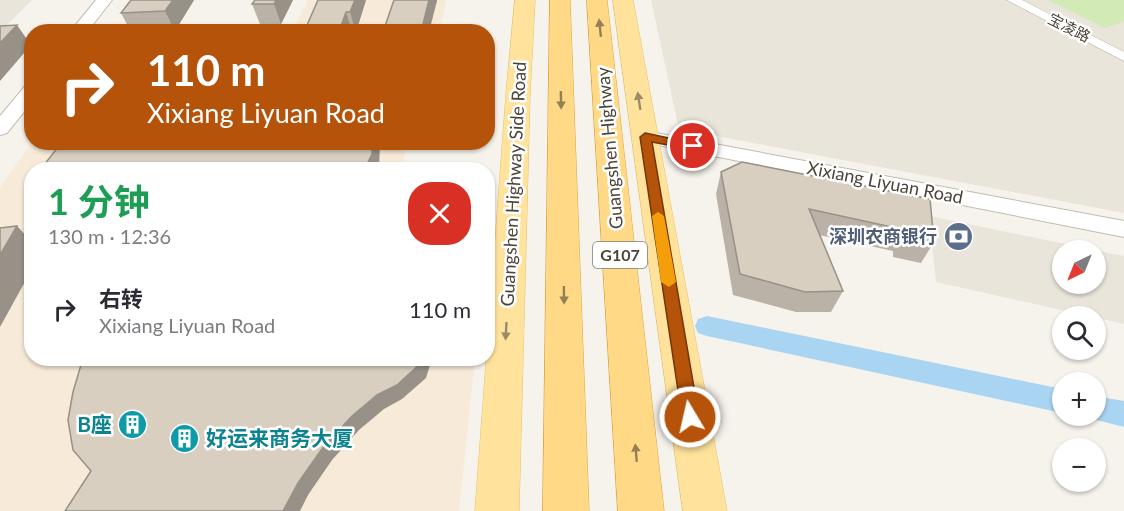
<!DOCTYPE html>
<html lang="zh">
<head>
<meta charset="utf-8">
<style>
  :root { --surface:#fff; --page:#f2f2f3; --text:#2b2b33; --muted:#7c7c81 }
  body { margin:0; font-family:Lato,"Noto Sans SC",sans-serif; background:var(--page); color:var(--text); height:100vh; display:flex; flex-direction:column; font-size:22px; white-space:nowrap }
  * { box-sizing:border-box; margin:0 }
  p { font-size:20px; color:var(--muted) }
  .icon { flex:none; width:33px; height:33px; fill:none; stroke:currentColor; stroke-width:2; stroke-linecap:round; stroke-linejoin:round }
  .map { position:relative; flex:1; overflow:hidden }
  .side { position:absolute; left:24px; top:162px; width:471px; height:204px; display:flex; flex-direction:column; background:var(--surface); border-radius:24px; box-shadow:0 2px 4px #0004 }
  .side>* { flex:none }
  .guide { position:absolute; left:24px; top:24px; width:471px; height:126px; border-radius:24px; box-shadow:0 2px 4px #0004; background:#b45309; color:#fff; overflow:hidden }
  .needle { width:39px; rotate:223deg }
  .fabs { position:absolute; left:1052px; top:240px; display:grid; gap:12px }
  .fabs a { display:grid; place-items:center; width:54px; height:54px; border-radius:50%; background:var(--surface); box-shadow:0 2px 4px #0004; font-size:30px }
  .pin { position:absolute; display:grid; place-items:center; width:51px; height:51px; color:#fff; margin:-26px; border:3px solid #fff; border-radius:50%; box-shadow:0 2px 6px #0007 }
  .me { position:absolute; width:66px; margin:-33px; rotate:351deg; stroke-linejoin:round; filter:drop-shadow(0 0 4px #0008) }
  .turn { display:flex; align-items:center; gap:21px; height:126px; padding:0 24px; font-size:27px }
  .turn .icon { width:78px; height:78px; stroke-width:2.5 }
  .turn b { display:block; font-size:42px; line-height:51px }
  .round { display:grid; place-items:center; flex:none; width:63px; height:63px; border-radius:24px; background:var(--page) }
  .summary { display:flex; align-items:center; justify-content:space-between; height:102px; padding:0 24px }
  h1 { font-size:36px; font-weight:700; line-height:45px; color:#1e9e55 }
  ul { padding:0; list-style:none }
  li { display:flex; align-items:center; gap:18px; height:90px; padding:0 24px }
  li div { flex:1 }
  li b { display:block; font-size:22px }
  li em { font-style:normal }
  .map>svg:first-child { display:block }
  .residential { fill:#eae5da; fill-rule:evenodd }
  .commercial { fill:#f7ead8 }
  .green { fill:#d2eab5 }
  .lines { fill:none; stroke-linecap:round; stroke-linejoin:round }
  .canal { fill:#a9d4f2; fill-rule:evenodd }
  .minor-casing { stroke:#c2bbae; stroke-width:1 }
  .tertiary-casing { stroke:#c2bbae; stroke-width:2 }
  .primary-casing { stroke:#e6c16a; stroke-width:1 }
  .trunk-casing { stroke:#e0a43c; stroke-width:1 }
  .minor { fill:#fff; fill-rule:evenodd }
  .tertiary { fill:#fff; fill-rule:evenodd }
  .primary { fill:#ffe39c; fill-rule:evenodd }
  .trunk { fill:#ffd985; fill-rule:evenodd }
  .wall { fill:#bab2a6 }
  .shaded-wall { fill:#979187 }
  .building { fill:#d8cfc1; stroke:#979187; stroke-width:1.5 }
  .oneway { fill:#938057 }
  .oneway2 { fill:#9c8c66 }
  .route { fill:#b45309; stroke:#753606; stroke-width:1.5 }
  .slow { fill:#f59e0b }
  .labels { text-anchor:middle; stroke-width:5; stroke-linejoin:round; paint-order:stroke }
  .far-street-label { font-size:15px; fill:#4b4439; stroke:#fff }
  .shield { fill:#fff; stroke:#817c74; stroke-width:1.5 }
  .shield-label { font-size:16px; font-weight:bold; fill:#4b4439 }
  .street-label { font-size:18px; fill:#4b4439; stroke:#fff }
  .service-label { font-size:18px; font-weight:bold; fill:#4e5e75; stroke:#fff; text-anchor:end }
  .near-culture-label { font-size:21px; font-weight:bold; fill:#0d838f; stroke:#fff; text-anchor:end }
</style>
</head>
<body>
<div class="map">
<svg width="1124" height="511" viewBox="0 0 1124 511">
  <rect width="100%" height="100%" fill="#f6f3ec"/>
  <g class="residential">
    <path d="M0,0H32L0,32Z"/>
    <path d="M651,0H1124V213L679,129Z"/>
    <path d="M929,216L1124,256V324L936,282ZM1062,250H1095V284H1062Z"/>
  </g>
  <g class="commercial">
    <path d="M308,0H446L440,31L292,32Z"/>
    <path d="M32,143H407L402,169L32,170V358L475,359L459,511H0V187Z"/>
  </g>
  <path class="green" d="M1048,0H1124V22L1105,28Z"/>
  <g class="lines">
    <g class="canal">
      <path d="M707,316L1062,389V413L707,336L698,333L695,326L698,319Z"/>
      <path d="M1095,396L1124,401V427L1085,417L1095,416Z"/>
    </g>
    <defs>
      <path id="minor" d="M1007,0H1022L1124,52V61Z"/>
      <g id="tertiary">
        <path d="M96,0H112L87,32H70Z"/>
        <path d="M32,84V102L7,133L0,135V116L26,85Z"/>
        <path d="M645,131L1124,221V237L638,141L635,137L638,133Z"/>
      </g>
      <g id="primary">
        <path d="M515,0H535L530,94L519,511H475L506,94Z"/>
        <path d="M613,0H633L727,511H683Z"/>
      </g>
      <g id="trunk">
        <path d="M550,0H570L589,511H543Z"/>
        <path d="M587,0H607L664,511H618Z"/>
      </g>
    </defs>
    <use href="#minor" class="minor-casing"/>
    <use href="#tertiary" class="tertiary-casing"/>
    <use href="#primary" class="primary-casing"/>
    <use href="#trunk" class="trunk-casing"/>
    <use href="#minor" class="minor"/>
    <use href="#tertiary" class="tertiary"/>
    <use href="#primary" class="primary"/>
    <use href="#trunk" class="trunk"/>
  </g>
  <g class="wall">
    <path d="M131,0H194L175,31L131,32L121,13Z"/>
    <path d="M293,0L281,24H260L252,4Z"/>
    <path d="M366,0L356,32H304Z"/>
    <path d="M742,162L934,242L921,263L893,257V251L819,235L843,291L831,312H796L733,295L716,194L721,172Z"/>
  </g>
  <g class="shaded-wall">
    <path d="M173,0H194L175,31L165,11Z"/>
    <path d="M276,0H293L281,24L274,4Z"/>
    <path d="M355,0H366L356,32L350,12Z"/>
    <path d="M429,0H437V1L429,32H421Z"/>
    <path d="M346,12L352,32H339Z"/>
    <path d="M17,25L31,45L0,81V43Z"/>
    <path d="M373,142H380L379,170H364Z"/>
    <path d="M17,226L32,242V269L0,327V255Z"/>
    <path d="M423,358H430V365L426,378L402,399L384,409L359,430L332,460L308,495L300,511H283L298,483L324,446L352,416Z"/>
  </g>
  <g class="building">
    <path d="M131,0H173L165,11L121,13Z"/>
    <path d="M255,0H276L274,4H252Z"/>
    <path d="M318,0H355L350,12H346L339,32H304Z"/>
    <path d="M394,0H429L421,32H383Z"/>
    <path d="M17,25L0,43V26Z"/>
    <path d="M62,142H373L372,154L364,170H40Z"/>
    <path d="M742,162L930,199L934,242L906,236V230L809,209L843,291L805,292L740,274L721,172Z"/>
    <path d="M32,179V185H27Z"/>
    <path d="M17,226L0,255V228Z"/>
    <path d="M83,358H423L421,363L397,385L377,395L352,416L324,446L298,483L283,511H65L91,471L73,450L68,420L73,392Z"/>
  </g>
  <defs><path id="oneway-solid" d="M-6-.8H1V-3.2L6.5 0L1 3.2V.8H-6Z" transform="scale(1.5)"/></defs>
  <g class="oneway">
    <use href="#oneway-solid" transform="translate(600 28) rotate(-96)"/>
    <use href="#oneway-solid" transform="translate(561 100) rotate(89)"/>
    <use href="#oneway-solid" transform="translate(564 295) rotate(89)"/>
    <use href="#oneway-solid" transform="translate(636 453) rotate(-95)"/>
  </g>
  <g class="oneway2">
    <use href="#oneway-solid" transform="translate(639 101) rotate(-99)"/>
    <use href="#oneway-solid" transform="translate(506 331) rotate(93)"/>
  </g>
  <path class="route" d="M645,133L693,143L699,146L693,150L652,142L699,417L696,423L690,425L684,423L682,417L640,137Z"/>
  <path class="slow" d="M658,212L664,216L676,282L669,287L661,282L652,216Z"/>
  <defs>
    <symbol id="bank-disc" viewBox="-11 -11 22 22"><circle r="9.5" fill="#5c6f8a" stroke="#fff"/><path d="M-6-4H6V4H-6ZM0-2.3a2.3 2.3 0 1 0 0 4.6a2.3 2.3 0 1 0 0-4.6Z" fill="#fff"/></symbol>
    <symbol id="building-disc" viewBox="-11 -11 22 22"><circle r="9.5" fill="#0f9aa8" stroke="#fff"/><path d="M-4-6H4V6H1V3H-1V6H-4ZM-2.5-4.3h1.7v1.8h-1.7ZM.8-4.3h1.7v1.8H.8ZM-2.5-1h1.7V.8h-1.7ZM.8-1h1.7V.8H.8Z" fill="#fff"/></symbol>
  </defs>
  <g fill-rule="evenodd">
    <use href="#bank-disc" x="942" y="220" width="33" height="33"/>
    <use href="#building-disc" x="116" y="408" width="33" height="33"/>
    <use href="#building-disc" x="168" y="422" width="33" height="33"/>
  </g>
  <g class="labels">
    <g class="far-street-label">
      <text transform="translate(1069 28) rotate(27)" y="5">宝凌路</text>
    </g>
    <rect class="shield" x="593" y="242" width="54" height="26" rx="4.5"/>
    <g class="shield-label">
      <text x="620" y="261">G107</text>
    </g>
    <g class="street-label">
      <text transform="translate(610 148) rotate(-95)" y="6">Guangshen Highway</text>
      <text transform="translate(885 183) rotate(11)" y="6">Xixiang Liyuan Road</text>
      <text transform="translate(514 184) rotate(-87)" y="6">Guangshen Highway Side Road</text>
    </g>
    <g class="service-label">
      <text x="937" y="243">深圳农商银行</text>
    </g>
    <g class="near-culture-label">
      <text x="112" y="432">B座</text>
      <text x="206" y="446" text-anchor="start">好运来商务大厦</text>
    </g>
  </g>
</svg>
<div class="fabs">
<a><svg class="needle" viewBox="-14 -14 28 28"><path d="M0-13l5 13h-10z" fill="#e53935"/><path d="M0 13l5-13h-10z" fill="#7c7c81"/></svg></a>
<a><svg class="icon" aria-label="search" viewBox="0 0 24 24"><circle cx="10" cy="10" r="6"/><path d="M15 15l6 6"/></svg></a>
<a>+</a>
<a>−</a>
</div>
<div class="pin" style="left:693px;top:146px;background:#d93025"><svg class="icon" aria-label="arrive" viewBox="0 0 24 24"><path d="M6 21V4h12l-3 4 3 4H6"/></svg></div>
<svg class="me" style="left:690px;top:417px" viewBox="-20 -20 40 40"><circle r="17" fill="#b45309" stroke="#fff" stroke-width="3"/><path d="M0-11L8 9 0 5-8 9z" fill="#fff"/></svg>
<div class="guide">
<div class="turn"><svg class="icon" aria-label="right" viewBox="0 0 24 24"><path d="M7 20v-9h11M14 6l5 5-5 5"/></svg><div><b>110 m</b>Xixiang Liyuan Road</div></div>
</div>
<section class="side">
<div class="summary"><div><h1>1 分钟</h1><p>130 m · 12:36</p></div><a class="round" style="background:#d93025;color:#fff"><svg class="icon" aria-label="close" viewBox="0 0 24 24"><path d="M6 6l12 12M18 6L6 18"/></svg></a></div>
<ul>
<li><svg class="icon" aria-label="right" viewBox="0 0 24 24"><path d="M7 20v-9h11M14 6l5 5-5 5"/></svg><div><b>右转</b><p>Xixiang Liyuan Road</p></div><em>110 m</em></li>
</ul>
</section>
</div>
</body>
</html>
